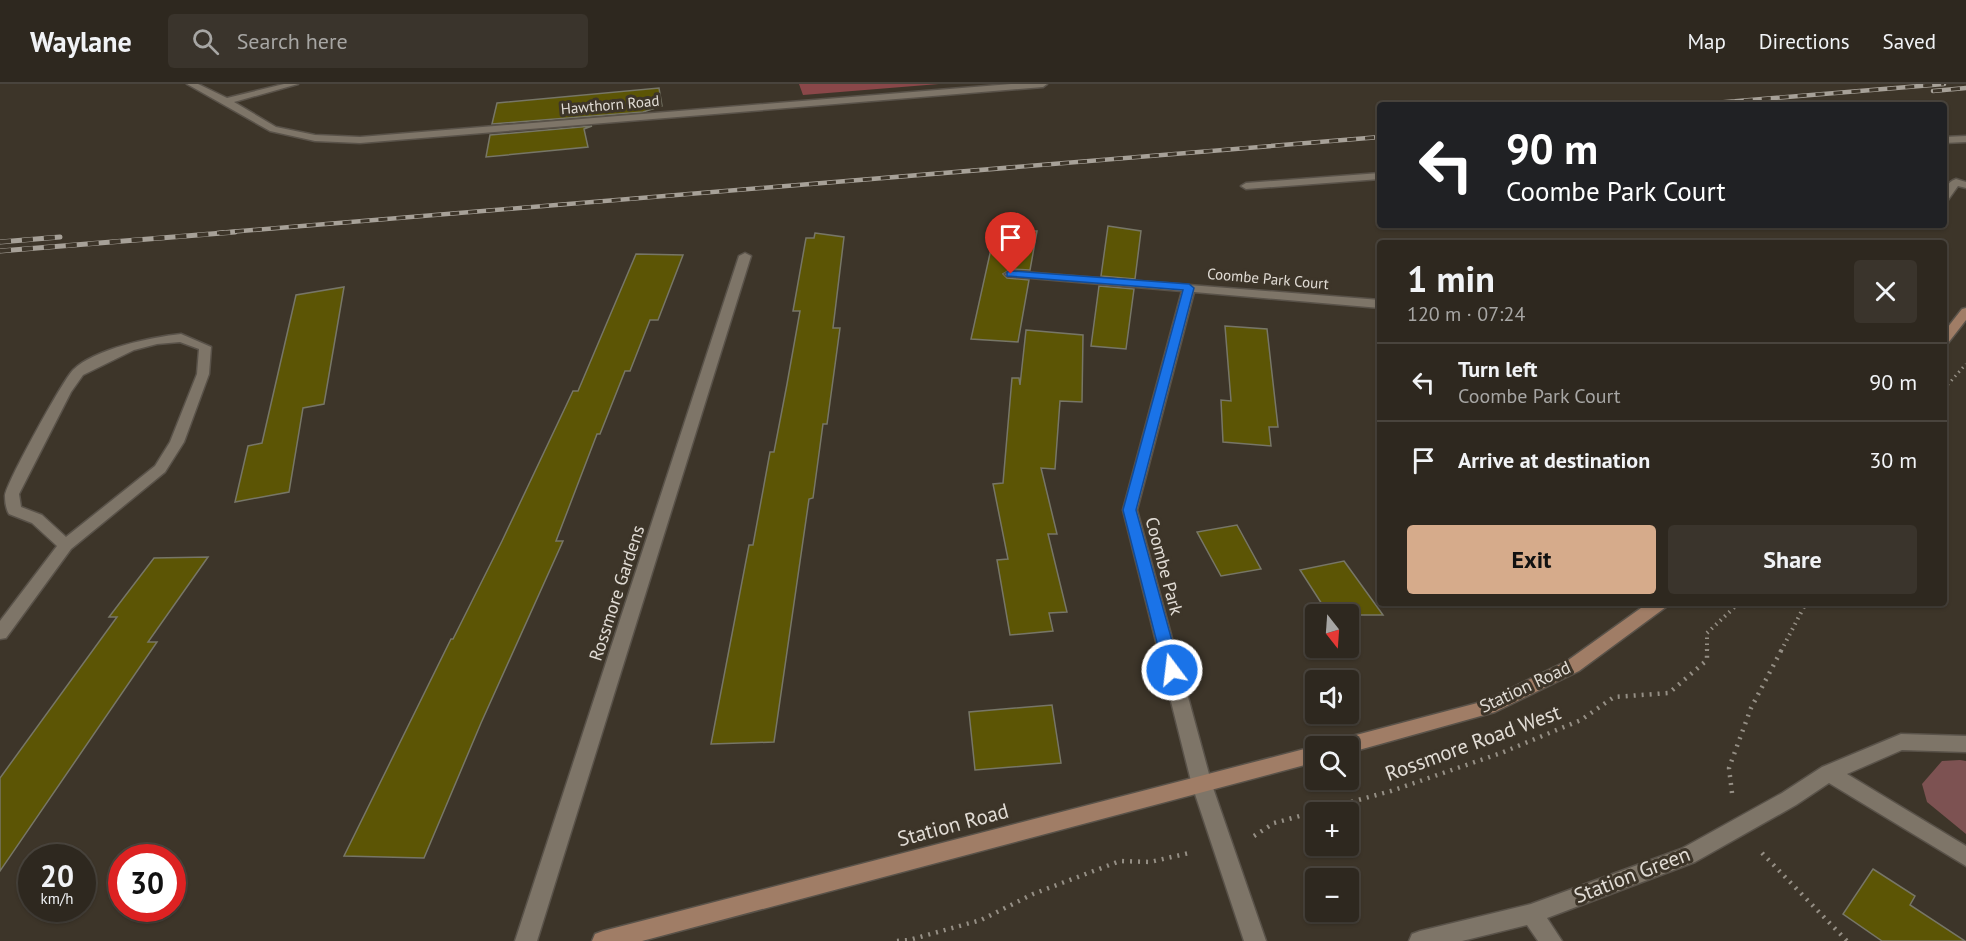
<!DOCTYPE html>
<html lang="en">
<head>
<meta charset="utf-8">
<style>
  :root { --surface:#2e281f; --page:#3a342c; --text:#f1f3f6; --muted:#a7a6a4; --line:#49443d; --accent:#d6ab8b }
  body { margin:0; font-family:"PT Sans",sans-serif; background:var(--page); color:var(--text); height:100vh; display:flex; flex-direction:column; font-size:22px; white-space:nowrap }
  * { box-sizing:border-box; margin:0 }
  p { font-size:20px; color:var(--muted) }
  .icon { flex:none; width:33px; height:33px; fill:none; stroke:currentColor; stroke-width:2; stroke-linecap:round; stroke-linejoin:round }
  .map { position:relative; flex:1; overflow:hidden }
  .details { position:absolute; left:1377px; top:156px; width:570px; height:366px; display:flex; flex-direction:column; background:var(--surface); border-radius:6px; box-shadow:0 2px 4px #0004,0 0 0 2px var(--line) }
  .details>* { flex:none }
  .hud { position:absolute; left:1377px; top:18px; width:570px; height:126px; border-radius:6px; box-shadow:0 2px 4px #0004,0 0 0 2px var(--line); background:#202124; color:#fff; overflow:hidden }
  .needle { width:39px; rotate:163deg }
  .controls { position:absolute; left:1305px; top:520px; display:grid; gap:12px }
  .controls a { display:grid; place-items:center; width:54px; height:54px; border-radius:6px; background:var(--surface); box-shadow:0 2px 4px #0004,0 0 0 2px var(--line); font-size:30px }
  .speed { position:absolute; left:18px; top:760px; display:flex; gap:12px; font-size:30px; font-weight:700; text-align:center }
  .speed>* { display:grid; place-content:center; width:78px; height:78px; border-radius:50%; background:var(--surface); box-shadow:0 2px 4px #0004,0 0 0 2px var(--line); line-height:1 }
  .speed small { font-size:15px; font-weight:400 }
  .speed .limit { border:9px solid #d22; background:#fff; color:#111 }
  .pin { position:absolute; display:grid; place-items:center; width:51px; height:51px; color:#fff; margin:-62px -26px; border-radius:50% 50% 50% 0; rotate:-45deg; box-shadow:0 0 6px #0007 }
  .pin .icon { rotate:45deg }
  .me { position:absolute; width:66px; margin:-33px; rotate:345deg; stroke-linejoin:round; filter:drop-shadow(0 0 4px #0008) }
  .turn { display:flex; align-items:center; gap:21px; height:126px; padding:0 30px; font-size:27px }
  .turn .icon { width:78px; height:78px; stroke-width:2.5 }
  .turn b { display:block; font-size:42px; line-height:51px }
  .round { display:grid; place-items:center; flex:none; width:63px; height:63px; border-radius:6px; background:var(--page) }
  .headline { display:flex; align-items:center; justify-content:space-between; height:102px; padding:0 30px }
  h1 { font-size:36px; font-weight:800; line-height:45px }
  .primary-button { display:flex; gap:12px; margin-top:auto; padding:12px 30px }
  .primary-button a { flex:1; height:69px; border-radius:6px; background:var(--accent); color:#111; font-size:24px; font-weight:800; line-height:69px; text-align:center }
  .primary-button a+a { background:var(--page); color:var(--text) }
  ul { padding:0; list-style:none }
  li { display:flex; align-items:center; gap:18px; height:78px; padding:0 30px; border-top:2px solid var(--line) }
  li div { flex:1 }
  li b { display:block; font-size:22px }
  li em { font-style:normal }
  header { display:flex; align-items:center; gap:36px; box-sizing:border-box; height:84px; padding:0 30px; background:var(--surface); border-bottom:2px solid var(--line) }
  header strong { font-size:28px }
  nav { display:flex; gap:33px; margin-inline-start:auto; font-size:21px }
  .search { width:420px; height:54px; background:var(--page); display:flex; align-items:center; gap:15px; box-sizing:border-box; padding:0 21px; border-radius:6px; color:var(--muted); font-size:22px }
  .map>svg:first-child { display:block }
  .green { fill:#7d5252 }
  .forest { fill:#8a4749 }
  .building { fill:#5c5505; stroke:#777667; stroke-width:1.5 }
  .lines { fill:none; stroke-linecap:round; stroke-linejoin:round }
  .service-casing { stroke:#595249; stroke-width:3 }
  .minor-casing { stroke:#595249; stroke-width:3 }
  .secondary-casing { stroke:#595249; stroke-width:3 }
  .path-far2 { stroke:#958f85; stroke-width:3; stroke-dasharray:1.5 4; stroke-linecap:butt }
  .path-far1 { stroke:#958f85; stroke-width:4; stroke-dasharray:1.5 4.5; stroke-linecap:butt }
  .path { stroke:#958f85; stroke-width:4.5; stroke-dasharray:2 6; stroke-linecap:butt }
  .service { fill:#7e7568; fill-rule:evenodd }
  .minor { fill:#7e7568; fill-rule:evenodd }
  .secondary { fill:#a07d66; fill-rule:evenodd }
  .rail-far1-casing { stroke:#a7a198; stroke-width:4.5 }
  .rail-casing { stroke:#a7a198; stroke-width:5 }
  .rail-far1 { stroke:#3d3529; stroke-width:3; stroke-dasharray:9; stroke-linecap:butt }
  .rail { stroke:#3d3529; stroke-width:4; stroke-dasharray:11; stroke-linecap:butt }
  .route { fill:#1a73e8; stroke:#114b97; stroke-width:1.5 }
  .labels { text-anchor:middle; stroke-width:6; stroke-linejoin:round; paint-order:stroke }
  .far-street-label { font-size:15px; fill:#e1dcd5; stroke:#3d3529 }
  .street-label { font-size:18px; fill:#e1dcd5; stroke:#3d3529 }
  .near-street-label { font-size:21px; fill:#e1dcd5; stroke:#3d3529 }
</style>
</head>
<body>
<header>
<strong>Waylane</strong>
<div class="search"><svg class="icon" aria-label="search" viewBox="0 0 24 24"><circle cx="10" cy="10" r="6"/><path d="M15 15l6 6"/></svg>Search here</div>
<nav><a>Map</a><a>Directions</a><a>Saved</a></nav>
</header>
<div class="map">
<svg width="1966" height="857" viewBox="0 0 1966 857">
  <rect width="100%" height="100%" fill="#3d3529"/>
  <path class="green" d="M1960,676L1966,677V750L1927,718L1922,700L1942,677Z"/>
  <path class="forest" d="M799,0H939L803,11Z"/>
  <g class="building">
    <path d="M659,4L662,22L643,28L492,40L497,19Z"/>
    <path d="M592,42L584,45L588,63L486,73L490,51Z"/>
    <path d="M1108,142L1141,147L1135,195L1101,192Z"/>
    <path d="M995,147H1037L1030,186L1011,185L1003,190L1007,194L1029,196L1018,258L971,255Z"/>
    <path d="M815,149L844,153L833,244H840L827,340H823L813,414L809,415L774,658L711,660L749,461H753L770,368H774L787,300L800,227H793L806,154H814Z"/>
    <path d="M636,170L683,171L658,236H650L630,287H625L600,350H597L556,457H563L481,639L424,774L344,772L451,555H453L502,457L573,307H578Z"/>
    <path d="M1099,202L1134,205L1126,265L1091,262Z"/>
    <path d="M344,203L324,320L303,324L289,408L235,418L248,362L262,359L296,211Z"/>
    <path d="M1225,242L1267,245L1278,343H1269L1271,362L1223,358L1221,316L1231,317Z"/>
    <path d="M1026,246L1083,251L1082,318L1060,317L1055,385L1041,384L1057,450H1048L1067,528L1049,529L1053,547L1010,551L997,476L1008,475L993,400L1003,399L1012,294H1019L1020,301Z"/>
    <path d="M1237,441L1261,485L1221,492L1197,448Z"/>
    <path d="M208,473L148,558H157L0,787V694L117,533H109L154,474Z"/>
    <path d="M1344,477L1383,531H1329L1300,486Z"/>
    <path d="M1052,621L1061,679L975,686L969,628Z"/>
    <path d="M1873,785L1915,812L1910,821L1965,857H1882L1843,830Z"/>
  </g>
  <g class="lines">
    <defs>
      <g id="service">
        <path d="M1966,52V58L1944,59V53Z"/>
        <path d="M1380,89V95L1246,105L1241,102L1246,99Z"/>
        <path d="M1956,95L1966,98V104L1958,102L1948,116L1944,117C1944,108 1946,98 1956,95Z"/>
      </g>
      <g id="minor">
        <path d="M187,0H198L227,14L284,0H298L234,18L276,43L315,51L360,53L1011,0H1047L1043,3L360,59L315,57L270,47Z"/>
        <path d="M745,169L751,172L537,857H515L739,172Z"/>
        <path d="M1011,187L1380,216V224L1194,208L1137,426L1212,701L1266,857H1244L1192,701L1123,426L1182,207L1007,192L1005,190Z"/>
        <path d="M181,250L211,263L209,290L184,358L165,388L71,465L6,554L0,555V537L57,462L32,439L9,430C6,425 5,418 5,412C5,401 63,296 73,286C94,265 152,253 181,250ZM180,258L199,265L197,290L170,358L155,382L66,453L42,431L21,423L19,410L71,308L83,291L134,266L157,260Z"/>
        <path d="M1901,650L1966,652V668L1902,666L1847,690L1966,762V782L1829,699L1796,721L1695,778L1547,834L1562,857H1538L1527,841L1462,857H1409L1412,850L1420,847L1531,820L1681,765L1782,709L1822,683Z"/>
      </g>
      <g id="secondary">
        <path d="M1966,224V236L1948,259L1944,260V248L1962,225Z"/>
        <path d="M1648,519H1668L1666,523L1579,587L1495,628L1348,669V663H1332L1334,658L1341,655L1485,617L1567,577Z"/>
        <path d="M1316,662L1318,663H1316V678L642,857H592L595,850L603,847Z"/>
      </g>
    </defs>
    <use href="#service" class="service-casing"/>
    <use href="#minor" class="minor-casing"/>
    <use href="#secondary" class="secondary-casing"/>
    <path class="path-far2" d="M1944,305L1966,280"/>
    <g class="path-far1">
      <path d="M1707,567V549L1739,519"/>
      <path d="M1781,567L1806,519"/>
    </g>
    <g class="path">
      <path d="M1732,709L1729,684L1751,624L1782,565"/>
      <path d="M1254,752L1274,739L1391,707L1501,669L1581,636L1614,613L1669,609L1707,576V565"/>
      <path d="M1762,769L1847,857"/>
      <path d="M897,857L909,856L981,836L1033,810L1120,777L1150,778L1189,769"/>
    </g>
    <use href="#service" class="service"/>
    <use href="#minor" class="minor"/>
    <use href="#secondary" class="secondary"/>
    <defs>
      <g id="rail-far1">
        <path d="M1933,7L1966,4"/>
        <path d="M1690,21L1944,0"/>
        <path d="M217,149L1380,53"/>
      </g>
      <g id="rail">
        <path d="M0,158L60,153"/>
        <path d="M0,167L235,148"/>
      </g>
    </defs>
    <use href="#rail-far1" class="rail-far1-casing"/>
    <use href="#rail" class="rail-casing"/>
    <use href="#rail-far1" class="rail-far1"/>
    <use href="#rail" class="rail"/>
  </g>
  <path class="route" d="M1011,187L1189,200L1194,204L1136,426L1180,586L1177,590L1172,592L1166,590L1164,586L1123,426L1183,206L1007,192V188Z"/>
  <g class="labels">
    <g class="far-street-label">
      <text transform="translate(610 21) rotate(-5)" y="5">Hawthorn Road</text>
      <text transform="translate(1268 195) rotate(5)" y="5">Coombe Park Court</text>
    </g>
    <g class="street-label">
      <text transform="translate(1164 482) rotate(75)" y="6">Coombe Park</text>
      <text transform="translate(617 509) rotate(-72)" y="6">Rossmore Gardens</text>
      <text transform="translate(1525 603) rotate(-25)" y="6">Station Road</text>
    </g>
    <g class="near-street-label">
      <text transform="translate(1473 659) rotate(-20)" y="7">Rossmore Road West</text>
      <text transform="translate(953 741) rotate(-15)" y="7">Station Road</text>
      <text transform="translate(1632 791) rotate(-21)" y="7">Station Green</text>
    </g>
  </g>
</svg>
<div class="controls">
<a><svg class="needle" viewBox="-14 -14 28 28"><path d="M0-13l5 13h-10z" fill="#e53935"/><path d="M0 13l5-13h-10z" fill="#a7a6a4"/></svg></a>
<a><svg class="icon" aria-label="sound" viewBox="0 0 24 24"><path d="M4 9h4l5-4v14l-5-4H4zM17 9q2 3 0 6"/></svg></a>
<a><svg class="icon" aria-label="search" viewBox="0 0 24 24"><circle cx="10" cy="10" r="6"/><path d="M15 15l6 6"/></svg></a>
<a>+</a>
<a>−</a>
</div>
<div class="speed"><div>20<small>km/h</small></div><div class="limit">30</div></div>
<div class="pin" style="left:1011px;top:190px;background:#d93025"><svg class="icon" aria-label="arrive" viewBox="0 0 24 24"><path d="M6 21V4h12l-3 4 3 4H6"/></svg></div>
<svg class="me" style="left:1172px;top:586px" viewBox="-20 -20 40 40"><circle r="17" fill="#1a73e8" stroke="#fff" stroke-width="3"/><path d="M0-11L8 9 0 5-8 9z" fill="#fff"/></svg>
<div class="hud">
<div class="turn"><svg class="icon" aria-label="left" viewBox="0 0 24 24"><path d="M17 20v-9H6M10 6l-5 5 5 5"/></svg><div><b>90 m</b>Coombe Park Court</div></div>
</div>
<section class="details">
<div class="headline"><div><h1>1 min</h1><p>120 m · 07:24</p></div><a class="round"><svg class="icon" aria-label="close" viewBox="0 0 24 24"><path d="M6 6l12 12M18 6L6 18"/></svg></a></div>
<ul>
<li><svg class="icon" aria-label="left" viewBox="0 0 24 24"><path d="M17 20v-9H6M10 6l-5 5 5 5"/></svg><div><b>Turn left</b><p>Coombe Park Court</p></div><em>90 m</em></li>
<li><svg class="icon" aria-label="arrive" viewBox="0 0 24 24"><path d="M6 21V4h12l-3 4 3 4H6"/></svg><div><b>Arrive at destination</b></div><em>30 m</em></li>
</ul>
<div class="primary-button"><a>Exit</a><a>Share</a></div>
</section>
</div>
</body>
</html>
